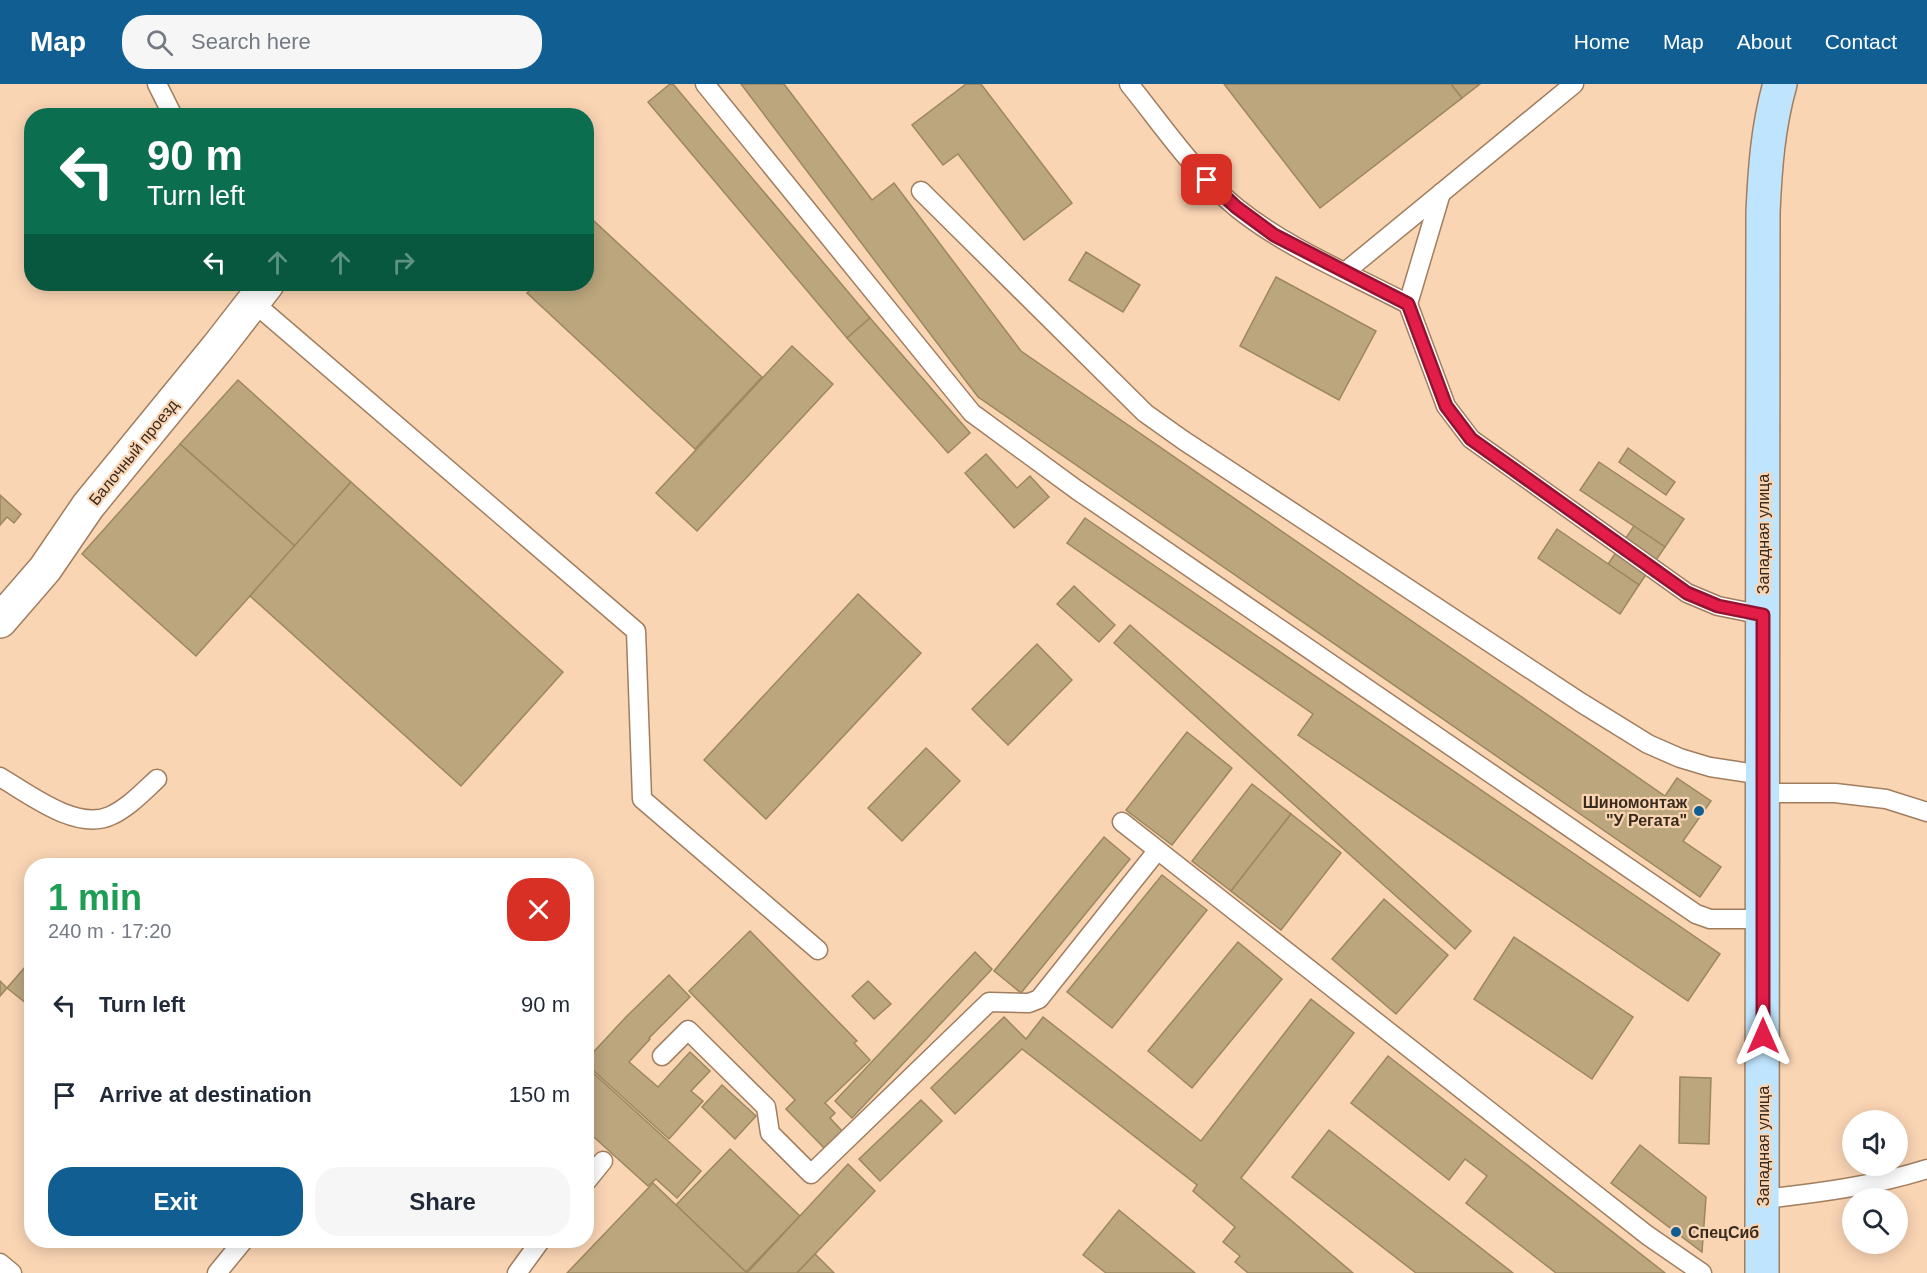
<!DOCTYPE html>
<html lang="en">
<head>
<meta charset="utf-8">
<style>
  :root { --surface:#fff; --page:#f6f6f7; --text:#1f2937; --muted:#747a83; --accent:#115f92 }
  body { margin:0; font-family:Helvetica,sans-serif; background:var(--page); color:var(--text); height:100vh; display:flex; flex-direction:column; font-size:22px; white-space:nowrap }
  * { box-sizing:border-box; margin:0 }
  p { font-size:20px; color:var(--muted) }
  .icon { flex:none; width:33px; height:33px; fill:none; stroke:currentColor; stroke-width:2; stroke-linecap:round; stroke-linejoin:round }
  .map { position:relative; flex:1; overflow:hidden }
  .details { position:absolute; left:24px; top:774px; width:570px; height:390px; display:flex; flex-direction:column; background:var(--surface); border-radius:24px; box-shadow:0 3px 15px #0003 }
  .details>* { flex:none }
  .banner { position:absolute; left:24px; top:24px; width:570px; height:183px; border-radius:24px; box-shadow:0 3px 15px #0003; background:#0b6e4f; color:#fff; overflow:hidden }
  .controls { position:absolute; left:1842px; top:1026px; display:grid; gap:12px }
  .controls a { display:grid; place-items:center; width:66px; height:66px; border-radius:50%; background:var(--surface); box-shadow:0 3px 15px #0003; font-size:30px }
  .pin { position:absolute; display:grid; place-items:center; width:51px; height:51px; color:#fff; margin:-26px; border-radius:12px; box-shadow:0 3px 9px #0006 }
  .me { position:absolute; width:66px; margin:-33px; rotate:0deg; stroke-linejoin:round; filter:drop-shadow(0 0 4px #0008) }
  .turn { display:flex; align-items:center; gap:21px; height:126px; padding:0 24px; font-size:27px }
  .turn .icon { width:78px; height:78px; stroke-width:2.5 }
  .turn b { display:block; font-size:42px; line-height:51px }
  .lanes { display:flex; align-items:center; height:57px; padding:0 24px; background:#0003; justify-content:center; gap:30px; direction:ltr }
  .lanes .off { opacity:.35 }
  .round { display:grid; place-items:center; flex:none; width:63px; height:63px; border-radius:24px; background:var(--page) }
  .head { display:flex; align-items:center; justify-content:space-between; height:102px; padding:0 24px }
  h1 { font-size:36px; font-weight:600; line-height:45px; color:#1e9e55 }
  .action { display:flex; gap:12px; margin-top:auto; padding:12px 24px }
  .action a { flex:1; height:69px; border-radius:24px; background:var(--accent); color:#fff; font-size:24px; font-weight:600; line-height:69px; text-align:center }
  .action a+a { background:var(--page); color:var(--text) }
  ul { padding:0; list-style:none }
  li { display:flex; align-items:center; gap:18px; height:90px; padding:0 24px }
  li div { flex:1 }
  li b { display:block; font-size:22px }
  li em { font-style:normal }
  header { display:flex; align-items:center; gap:36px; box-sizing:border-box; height:84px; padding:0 30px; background:var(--accent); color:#fff }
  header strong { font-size:28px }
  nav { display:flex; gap:33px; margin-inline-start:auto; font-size:21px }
  .search { width:420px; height:54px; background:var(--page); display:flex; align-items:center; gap:15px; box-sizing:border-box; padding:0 21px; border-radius:24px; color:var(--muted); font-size:22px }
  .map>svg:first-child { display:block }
  .building { fill:#bba67d; stroke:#9c875f; stroke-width:1.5 }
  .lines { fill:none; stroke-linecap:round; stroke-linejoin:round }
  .lane-casing { stroke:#a07e5f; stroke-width:21 }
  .street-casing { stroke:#a07e5f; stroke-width:36 }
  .secondary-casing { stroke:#a07e5f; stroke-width:36 }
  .lane { stroke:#fff; stroke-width:18 }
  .street { stroke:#fff; stroke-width:33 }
  .secondary { stroke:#bfe4fd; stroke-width:33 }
  .route-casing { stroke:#92132f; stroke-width:15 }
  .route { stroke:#e11d48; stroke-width:10 }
  .poi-dot { fill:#115f92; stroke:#fad5b4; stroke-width:2 }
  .labels { text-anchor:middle; stroke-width:4.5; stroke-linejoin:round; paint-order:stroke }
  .street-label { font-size:16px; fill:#382a1d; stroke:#fad5b4 }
  .poi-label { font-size:16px; font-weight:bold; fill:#382a1d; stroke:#fad5b4; text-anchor:end }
</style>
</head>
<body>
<header>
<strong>Map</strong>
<div class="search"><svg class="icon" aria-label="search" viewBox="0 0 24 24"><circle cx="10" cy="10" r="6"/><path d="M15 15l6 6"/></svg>Search here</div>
<nav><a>Home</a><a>Map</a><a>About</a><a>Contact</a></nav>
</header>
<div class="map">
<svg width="1927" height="1189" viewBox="0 0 1927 1189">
  <rect width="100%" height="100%" fill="#fad5b4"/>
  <g class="building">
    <path d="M670,0H673L870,234L847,254L648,18Z"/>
    <path d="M741,0H784L872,116L894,99L1021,267L1665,712L1677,694L1711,717L1683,757L1721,783L1700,813L978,313Z"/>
    <path d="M966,0H981L1072,119L1024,156L958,70L943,81L912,41Z"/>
    <path d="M1224,0H1451L1462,14L1320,124Z"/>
    <path d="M1451,0H1480L1462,14Z"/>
    <path d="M594,137L762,293L695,365L527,209L536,200H586V145Z"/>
    <path d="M1086,168L1140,201L1123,228L1069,196Z"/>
    <path d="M1276,193L1376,247L1339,316L1240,262Z"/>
    <path d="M870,234L970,349L948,369L847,254Z"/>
    <path d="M792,262L833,300L697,447L656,409Z"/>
    <path d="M238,296L351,398L295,462L180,360Z"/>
    <path d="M180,360L295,462L196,572L82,470Z"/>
    <path d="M1628,364L1675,398L1666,411L1619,378Z"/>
    <path d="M986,370L1017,404L1030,392L1049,413L1014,444L965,389Z"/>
    <path d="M1599,378L1684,435L1665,463L1580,406Z"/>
    <path d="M351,398L563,588L461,702L250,512Z"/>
    <path d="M0,411L21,430L14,439L7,433L0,441Z"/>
    <path d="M1085,434L1720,870L1688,917L1298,651L1313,630L1067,459Z"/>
    <path d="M1634,442L1665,463L1639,501L1608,480Z"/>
    <path d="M1557,445L1639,501L1620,530L1538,474Z"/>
    <path d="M1074,502L1115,541L1099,558L1057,520Z"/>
    <path d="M858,510L921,569L766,735L704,676Z"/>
    <path d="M1130,541L1471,847L1455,865L1114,559Z"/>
    <path d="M1037,560L1072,596L1008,661L972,625Z"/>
    <path d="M1187,648L1232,684L1172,761L1126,726Z"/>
    <path d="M926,664L960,697L902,757L868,724Z"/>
    <path d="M1252,700L1291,730L1231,807L1192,777Z"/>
    <path d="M1291,730L1341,769L1281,846L1231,807Z"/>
    <path d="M1104,753L1130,775L1021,909L994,887Z"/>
    <path d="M1162,791L1207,826L1112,944L1067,908Z"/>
    <path d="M1384,815L1448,871L1396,930L1332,875Z"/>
    <path d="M750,847L857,957L854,959L870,976L825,1019L835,1029L830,1034L843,1048L825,1065L786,1025L795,1016L689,907Z"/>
    <path d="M1514,853L1633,933L1592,995L1474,915Z"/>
    <path d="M1238,858L1282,895L1192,1004L1148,967Z"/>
    <path d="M975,868L992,885L852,1034L835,1017Z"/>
    <path d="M32,875V924L7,904Z"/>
    <path d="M669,891L690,913L649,954L650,955L629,978L658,1003L690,968L710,987L691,1007L703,1017L669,1055L586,980V976L626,933Z"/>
    <path d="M0,897L7,904L0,912Z"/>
    <path d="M868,897L891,920L874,935L852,912Z"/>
    <path d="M1311,915L1354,949L1241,1094L1353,1189H1248L1235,1178L1240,1172L1223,1158L1235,1143L1193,1107L1197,1101L1022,965L955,1030L931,1004L1004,933L1026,955L1043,933L1201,1057Z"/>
    <path d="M1388,972L1665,1189H1556L1466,1119L1487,1092L1465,1075L1449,1096L1351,1019Z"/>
    <path d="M590,986L701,1087L677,1114L656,1095L648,1102L586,1046V990Z"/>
    <path d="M1680,993L1711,994L1709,1060L1679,1059Z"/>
    <path d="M722,1001L756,1032L735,1055L702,1023Z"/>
    <path d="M921,1016L942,1037L880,1097L859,1075Z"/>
    <path d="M1329,1046L1513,1189H1416L1292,1093Z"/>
    <path d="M1640,1061L1706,1113L1702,1168L1611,1099Z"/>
    <path d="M730,1065L800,1132L746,1188L676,1121Z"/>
    <path d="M848,1080L875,1107L797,1189H747Z"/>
    <path d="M653,1099L676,1121L747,1189H567Z"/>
    <path d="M1119,1126L1195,1189H1106L1083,1171Z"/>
    <path d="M815,1170L834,1189H797Z"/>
  </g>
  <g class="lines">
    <defs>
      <g id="lane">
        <path d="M157,0L173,32"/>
        <path d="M705,0L972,329L1077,406L1696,830L1710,835H1763"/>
        <path d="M1129,0C1163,42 1195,90 1237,124C1288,165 1351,190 1408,220L1446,322L1471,355L1687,509L1718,522L1763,531"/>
        <path d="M921,107L1145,329L1183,356L1580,618L1648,660L1680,674L1710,683L1763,691"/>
        <path d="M1345,188L1574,0"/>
        <path d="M253,218L636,547L642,715L818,866"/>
        <path d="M1408,220L1441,109"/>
        <path d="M0,693C29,710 76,747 110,732C128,724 143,708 157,695"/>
        <path d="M1762,709H1835L1886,715L1927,728"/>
        <path d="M1122,738L1647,1151L1702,1189"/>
        <path d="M662,972L688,946L766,1023L770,1049L811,1090L989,918L1029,919L1039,915L1157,767"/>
        <path d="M586,1098L603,1077"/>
        <path d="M1763,1115C1818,1109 1873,1102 1927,1085"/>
        <path d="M0,1179L12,1189"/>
        <path d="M217,1189L244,1156"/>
        <path d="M517,1189L541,1156"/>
      </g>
      <path id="street" d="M0,537L45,485L88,422L218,263L267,200"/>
      <path id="secondary" d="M1762,1189L1763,128C1765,84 1768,42 1780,0"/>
    </defs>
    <use href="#lane" class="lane-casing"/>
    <use href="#street" class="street-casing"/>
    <use href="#secondary" class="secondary-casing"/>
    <use href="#lane" class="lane"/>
    <use href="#street" class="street"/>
    <use href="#secondary" class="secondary"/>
  </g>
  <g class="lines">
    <defs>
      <path id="route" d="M1207,96L1236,123L1274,151L1408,220L1446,322L1471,355L1687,509L1718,522L1763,531V952"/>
    </defs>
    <use href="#route" class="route-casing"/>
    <use href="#route" class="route"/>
  </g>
  <g class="poi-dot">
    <circle cx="1699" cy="727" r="6"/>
    <circle cx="1676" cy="1148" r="6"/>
  </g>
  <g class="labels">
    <g class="street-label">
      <text transform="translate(133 368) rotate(-51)" y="6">Балочный проезд</text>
      <text transform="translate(1763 450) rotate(-90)" y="6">Западная улица</text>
      <text transform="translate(1763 1062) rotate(-90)" y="6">Западная улица</text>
    </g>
    <g class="poi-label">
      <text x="1687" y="724">Шиномонтаж<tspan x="1687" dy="18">"У Регата"</tspan></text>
      <text x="1688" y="1154" text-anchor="start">СпецСиб</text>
    </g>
  </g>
</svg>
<div class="controls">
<a><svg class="icon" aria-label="sound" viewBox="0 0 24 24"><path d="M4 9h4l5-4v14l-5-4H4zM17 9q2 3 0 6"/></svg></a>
<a><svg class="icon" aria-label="search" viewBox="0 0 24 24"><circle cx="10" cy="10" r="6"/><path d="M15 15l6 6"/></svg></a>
</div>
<div class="pin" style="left:1207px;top:96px;background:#d93025"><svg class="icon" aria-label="arrive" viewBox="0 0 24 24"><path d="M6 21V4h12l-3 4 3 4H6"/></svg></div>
<svg class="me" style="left:1763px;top:952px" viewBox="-20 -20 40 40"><path d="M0-17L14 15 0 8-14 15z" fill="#e11d48" stroke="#fff" stroke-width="4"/></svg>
<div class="banner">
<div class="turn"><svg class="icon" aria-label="left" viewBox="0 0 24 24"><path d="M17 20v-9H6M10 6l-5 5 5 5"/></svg><div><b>90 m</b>Turn left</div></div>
<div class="lanes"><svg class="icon" aria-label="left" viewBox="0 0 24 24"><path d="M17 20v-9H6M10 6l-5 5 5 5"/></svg><svg class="icon off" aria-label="ahead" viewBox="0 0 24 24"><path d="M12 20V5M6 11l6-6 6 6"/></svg><svg class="icon off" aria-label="ahead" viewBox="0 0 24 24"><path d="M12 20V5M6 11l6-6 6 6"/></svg><svg class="icon off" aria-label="right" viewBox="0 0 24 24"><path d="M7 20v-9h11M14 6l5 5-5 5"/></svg></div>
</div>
<section class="details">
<div class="head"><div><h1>1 min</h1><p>240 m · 17:20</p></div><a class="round" style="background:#d93025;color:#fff"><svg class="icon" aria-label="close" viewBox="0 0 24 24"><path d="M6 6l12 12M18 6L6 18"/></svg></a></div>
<ul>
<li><svg class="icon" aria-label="left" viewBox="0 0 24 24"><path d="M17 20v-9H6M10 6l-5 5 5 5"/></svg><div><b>Turn left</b></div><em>90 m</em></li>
<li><svg class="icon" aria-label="arrive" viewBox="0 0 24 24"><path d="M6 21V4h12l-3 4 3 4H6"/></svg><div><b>Arrive at destination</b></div><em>150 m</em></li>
</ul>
<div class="action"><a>Exit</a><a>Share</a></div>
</section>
</div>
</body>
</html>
